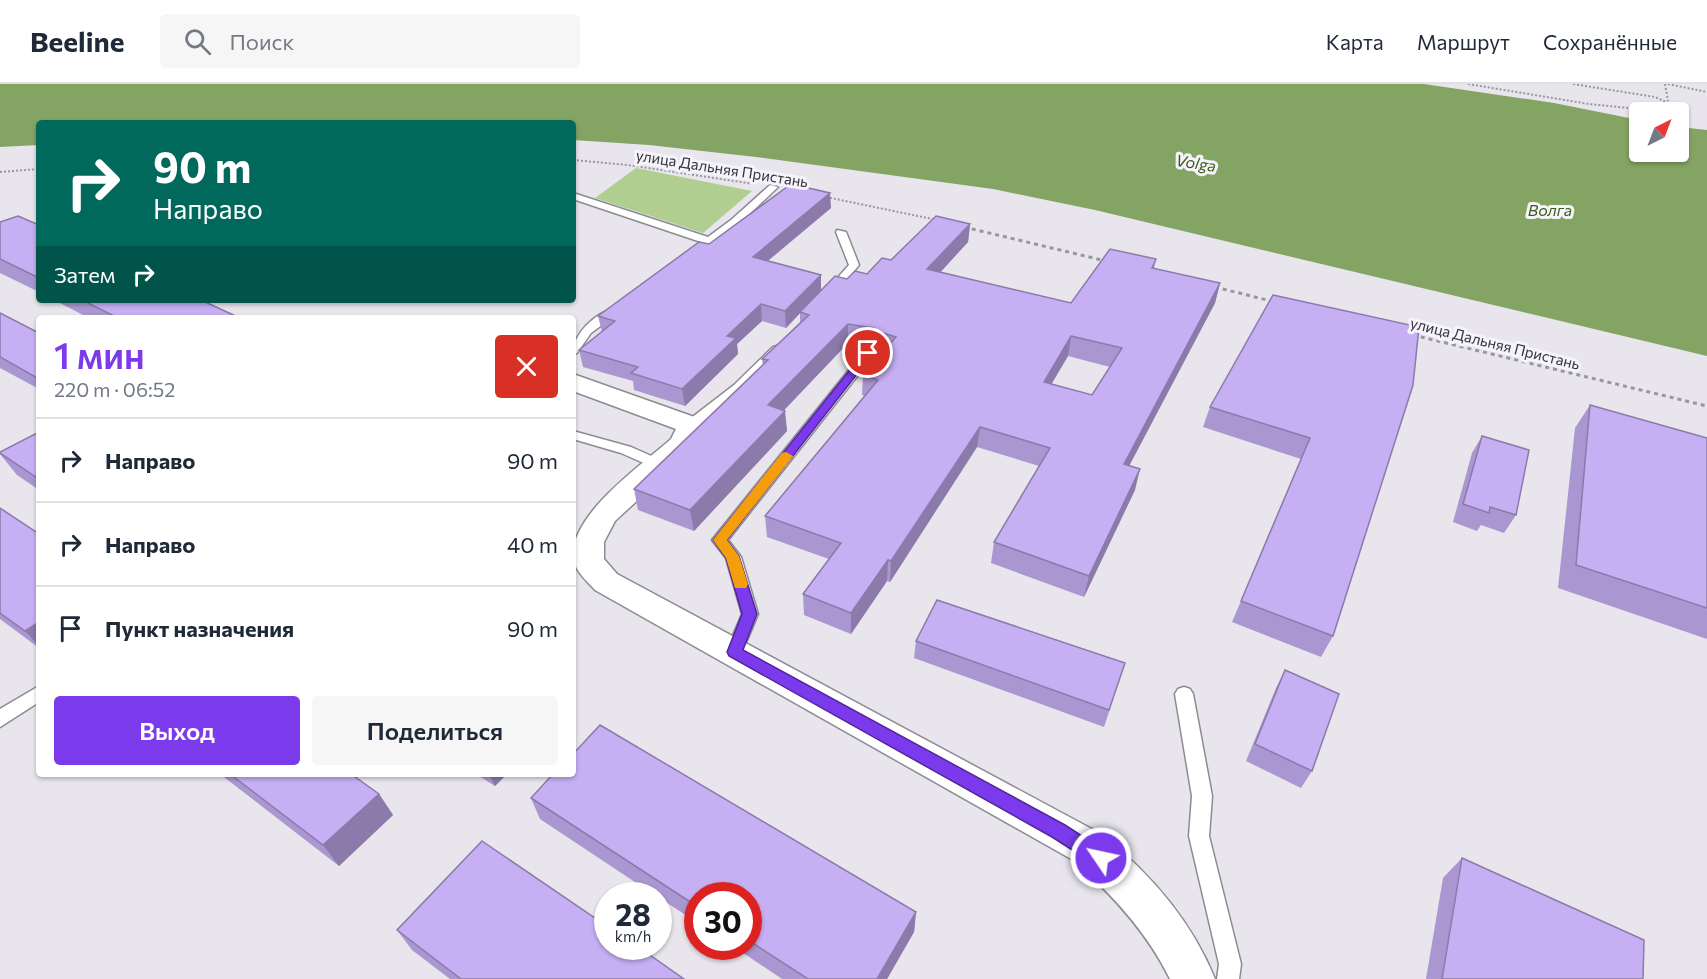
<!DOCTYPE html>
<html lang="ru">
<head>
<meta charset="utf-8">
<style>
  :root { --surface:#fff; --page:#f6f6f7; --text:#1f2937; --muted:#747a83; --line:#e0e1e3; --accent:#7c3aed }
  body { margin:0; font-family:Commissioner,sans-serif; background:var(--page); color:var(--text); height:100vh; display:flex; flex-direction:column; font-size:22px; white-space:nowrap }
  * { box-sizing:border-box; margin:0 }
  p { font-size:20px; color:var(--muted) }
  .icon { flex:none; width:33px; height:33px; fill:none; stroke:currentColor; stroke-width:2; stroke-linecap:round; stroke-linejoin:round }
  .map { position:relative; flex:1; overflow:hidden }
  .side { position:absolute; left:36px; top:231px; width:540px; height:462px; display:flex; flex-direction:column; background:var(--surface); border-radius:6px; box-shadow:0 2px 4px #0004 }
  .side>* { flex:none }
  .guide { position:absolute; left:36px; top:36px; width:540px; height:183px; border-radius:6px; box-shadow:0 2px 4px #0004; background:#00695c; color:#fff; overflow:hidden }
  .needle { width:39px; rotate:42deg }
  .buttons { position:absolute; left:1629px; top:18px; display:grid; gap:12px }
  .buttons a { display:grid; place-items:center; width:60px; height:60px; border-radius:6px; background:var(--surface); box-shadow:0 2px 4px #0004; font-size:30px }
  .speed { position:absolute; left:594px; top:798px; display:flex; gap:12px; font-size:30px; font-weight:700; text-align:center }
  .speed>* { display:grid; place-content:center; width:78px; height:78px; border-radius:50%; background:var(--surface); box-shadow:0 2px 4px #0004; line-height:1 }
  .speed small { font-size:15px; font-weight:400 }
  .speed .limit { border:9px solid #d22; background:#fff; color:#111 }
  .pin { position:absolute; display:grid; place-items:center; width:51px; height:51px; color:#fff; margin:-26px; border:3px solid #fff; border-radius:50%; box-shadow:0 2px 6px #0007 }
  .me { position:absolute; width:66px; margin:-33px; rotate:304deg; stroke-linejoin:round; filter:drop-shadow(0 0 4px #0008) }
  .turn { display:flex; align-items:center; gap:21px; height:126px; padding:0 18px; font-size:27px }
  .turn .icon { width:78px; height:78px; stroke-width:2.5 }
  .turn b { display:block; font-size:42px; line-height:51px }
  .then { display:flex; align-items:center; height:57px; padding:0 18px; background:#0003; gap:12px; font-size:22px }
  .round { display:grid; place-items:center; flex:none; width:63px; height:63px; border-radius:6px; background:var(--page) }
  .head { display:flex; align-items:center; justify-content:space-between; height:102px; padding:0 18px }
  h1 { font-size:36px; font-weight:600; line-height:45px; color:var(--accent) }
  .action { display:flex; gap:12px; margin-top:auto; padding:12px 18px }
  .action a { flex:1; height:69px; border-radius:6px; background:var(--accent); color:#fff; font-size:24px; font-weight:600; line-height:69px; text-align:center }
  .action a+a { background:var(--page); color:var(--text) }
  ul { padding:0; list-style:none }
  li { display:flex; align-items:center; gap:18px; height:84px; padding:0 18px; border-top:2px solid var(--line) }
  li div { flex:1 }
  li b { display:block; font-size:22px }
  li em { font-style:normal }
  header { display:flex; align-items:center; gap:36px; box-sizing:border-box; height:84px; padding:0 30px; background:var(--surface); border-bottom:2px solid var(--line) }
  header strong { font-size:28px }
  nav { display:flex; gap:33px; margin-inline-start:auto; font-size:21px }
  .search { width:420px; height:54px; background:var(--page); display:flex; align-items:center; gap:15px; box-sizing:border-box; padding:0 21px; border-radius:6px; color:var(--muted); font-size:22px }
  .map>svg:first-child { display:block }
  .green { fill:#afce90 }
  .water { fill:#84a463 }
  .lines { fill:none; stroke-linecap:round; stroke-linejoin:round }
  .service-casing { stroke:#8d8b92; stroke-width:3 }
  .minor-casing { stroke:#8d8b92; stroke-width:3 }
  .path-far1 { stroke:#99969c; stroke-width:2; stroke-dasharray:2 2; stroke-linecap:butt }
  .path { stroke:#99969c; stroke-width:3; stroke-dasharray:4 4; stroke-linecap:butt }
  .service { fill:#fff; fill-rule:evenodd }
  .minor { fill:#fff; fill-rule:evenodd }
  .wall { fill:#aa96d1; fill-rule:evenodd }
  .shaded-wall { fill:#8b7aaa }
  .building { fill:#c6aff3; stroke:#8b7aaa; stroke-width:1.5; fill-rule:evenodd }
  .route { fill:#7c3aed; stroke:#51269a; stroke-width:1.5 }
  .slow { fill:#f59e0b }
  .labels { text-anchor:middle; stroke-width:6; stroke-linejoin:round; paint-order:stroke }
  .far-street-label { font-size:15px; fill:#363538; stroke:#f5f3fb }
  .far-water-label { font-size:16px; font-style:italic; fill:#3e5c16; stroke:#f5f3fb }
</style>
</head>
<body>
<header>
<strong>Beeline</strong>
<div class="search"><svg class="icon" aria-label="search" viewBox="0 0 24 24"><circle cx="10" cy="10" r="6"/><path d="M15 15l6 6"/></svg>Поиск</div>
<nav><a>Карта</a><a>Маршрут</a><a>Сохранённые</a></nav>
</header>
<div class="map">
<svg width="1707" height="895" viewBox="0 0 1707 895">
  <rect width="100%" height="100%" fill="#e8e5ed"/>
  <path class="green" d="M636,84L752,107L703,149L595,114Z"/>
  <path class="water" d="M0,0H1424L1554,19L1639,36L1640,68H1678L1679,43L1707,46V272L1095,126L993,105L756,73L649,61L573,56V39H39V61L0,63Z"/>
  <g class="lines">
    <defs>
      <g id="service">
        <path d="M770,101L778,103L739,140L691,173L686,170L701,158L573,115V109L708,153L731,136Z"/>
        <path d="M837,146L846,148L859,181L834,211L830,212L824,209L849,181L836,148Z"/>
        <path d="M614,224L620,227L618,229L591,249L577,269L573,270C573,249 595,230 614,224Z"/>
        <path d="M777,262L781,263V269L742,307L696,344H686L684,341L686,338L734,301L773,263Z"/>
        <path d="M869,265L873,266V272L728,456L741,473L758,530L740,573L734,575L728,573L726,568L742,530L726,474L712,456L865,266Z"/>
        <path d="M573,347L631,363L665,378L667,381L660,385L655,384L621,369L573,355Z"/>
        <path d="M39,602V618L0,643V625Z"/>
        <path d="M1184,603L1190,605L1193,610L1212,712L1209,752L1241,880L1239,895H1217L1219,880L1189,752L1192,712L1175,610L1178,605Z"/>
      </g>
      <path id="minor" d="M573,290L700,335L704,341L693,365L615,437L604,458V475L617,490L1101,750C1151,790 1191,836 1215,895H1170C1147,848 1112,810 1073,776L595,506C588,498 575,487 574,476C566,433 642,381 671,355L676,345L573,307Z"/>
    </defs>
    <use href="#service" class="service-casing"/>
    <use href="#minor" class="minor-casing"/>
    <g class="path-far1">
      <path d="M1468,0L1589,20L1648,26L1673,21L1655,13L1573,0"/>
      <path d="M1665,0L1668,17"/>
      <path d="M1668,0L1707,8"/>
      <path d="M573,76L628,81L754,100"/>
      <path d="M0,88L39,85"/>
      <path d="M826,113L937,136"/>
      <path d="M964,143L968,144"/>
    </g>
    <g class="path">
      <path d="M964,143L1106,177"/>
      <path d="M1215,203L1275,218"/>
      <path d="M1413,251L1707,322"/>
    </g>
    <use href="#service" class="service"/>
    <use href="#minor" class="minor"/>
  </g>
  <g class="wall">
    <path d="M831,124L768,177L821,206L847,195L867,190L891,176L970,140L968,158L940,188L1071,219L1156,175L1154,185L1220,199L1215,219L1129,382L1135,406L1084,513L991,479L994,458L1039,382L977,363L890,498L887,497L851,550L804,531L803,510L829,475L767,453L765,432L865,312L862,311L863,291L882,269L875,267L874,264L848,259L784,326L787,347L694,447L638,426L634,405L763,282L762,275L800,238V229L786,244L762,237L737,260L738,270L685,322L634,306L633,297L583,283L579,266L602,248L598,232L709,160ZM1068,272L1110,283L1092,311L1051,300Z"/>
    <path d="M0,138L39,141V208L0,189Z"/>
    <path d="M54,216H201L240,234H89Z"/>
    <path d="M0,229L39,249V305L0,284Z"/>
    <path d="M1419,243L1333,552L1321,573L1232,538L1301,375L1203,343L1210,323Z"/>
    <path d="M1590,321L1707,354V555L1558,504L1575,344Z"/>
    <path d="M39,348V406L17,391L0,370V368Z"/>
    <path d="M1482,352L1516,431L1504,449L1481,441L1477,447L1453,438L1472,369Z"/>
    <path d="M0,424L39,450V564L0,535Z"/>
    <path d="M916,557L1125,579L1104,643L914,574Z"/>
    <path d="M1285,586L1312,687L1301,704L1246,677L1276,604Z"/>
    <path d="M220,690H351L379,710L393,731L339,782Z"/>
    <path d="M476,690H507L495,702Z"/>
    <path d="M531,714L916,828L914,848L887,895H782L733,862H748V812H698V839L658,813V812H656L540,735Z"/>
    <path d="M1462,774L1643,895H1426L1443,794Z"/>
    <path d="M397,846L684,895H450L412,866Z"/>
  </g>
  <g class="shaded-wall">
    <path d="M830,109L831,124L754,188L753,173Z"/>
    <path d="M970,140L968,158L926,204L927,185Z"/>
    <path d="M821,191V207L786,244L785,227Z"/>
    <path d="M1220,199L1215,219L1119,401L1124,380Z"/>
    <path d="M761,220L762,237L737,260L738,270L685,322L682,305L727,252Z"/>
    <path d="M848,240V259L769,342L768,321Z"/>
    <path d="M1071,252L1068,272L1041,318L1044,298Z"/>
    <path d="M785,327L787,347L694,447L690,426Z"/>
    <path d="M980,343L977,363L890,498L891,477Z"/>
    <path d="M1140,385L1135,406L1084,513L1089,492Z"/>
    <path d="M888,476L887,497L851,550V529Z"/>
    <path d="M39,538V562L25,547Z"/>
    <path d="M489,690H507L495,702Z"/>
    <path d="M379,710L393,731L339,782L323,761Z"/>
    <path d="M916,828L914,848L887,895H877Z"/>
  </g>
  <g class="building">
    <path d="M791,100L830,109L753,173L821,191L785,227L761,220L727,252L736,254L682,305L631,289L638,283L579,266L615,237L598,232L699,158L709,160Z"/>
    <path d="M18,132L39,141V194L0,175V138Z"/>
    <path d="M936,132L970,140L927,185L1071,219L1110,165L1156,175L1152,184L1220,199L1124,380L1140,385L1089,492L994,458L1050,364L980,343L891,477L888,476L851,529L803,510L841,459L765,432L878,296L863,291L896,253L876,247L874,244L848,240L768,321L785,327L690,426L634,405L768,276L762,275L809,231L800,228L835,192L847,195L855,187L867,190L882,174L891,176ZM1071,252L1122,264L1092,311L1044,298Z"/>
    <path d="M1273,211L1419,243L1413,301L1333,552L1241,517L1310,354L1210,323Z"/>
    <path d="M82,216H201L240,234H118Z"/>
    <path d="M0,229L39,249V295L0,273Z"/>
    <path d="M1590,321L1707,354V524L1576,481Z"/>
    <path d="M39,348V395L0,369V368Z"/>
    <path d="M1482,352L1529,366L1516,431L1490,423L1489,429L1463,420Z"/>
    <path d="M0,424L39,450V538L25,547L0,529Z"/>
    <path d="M937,516L1125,579L1109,626L916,557Z"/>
    <path d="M1285,586L1339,610L1312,687L1255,660Z"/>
    <path d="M600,641L916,828L877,895H808L748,856V812H698V823L531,714L553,690H573V670Z"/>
    <path d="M230,690H351L379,710L323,761Z"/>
    <path d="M482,757L608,843V862H637L684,895H461L397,846Z"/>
    <path d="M1462,774L1644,856L1643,895H1442Z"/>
  </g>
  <path class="route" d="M868,266L874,269L872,271L727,456L739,472L757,530L743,566L1065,741L1107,768L1110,774L1107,780L1101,782L1094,780L1052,753L729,572L727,568L742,530L726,474L713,456L865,267Z"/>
  <path class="slow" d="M786,368L793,372L791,375L727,456L739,472L748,500L746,504H735L726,474L713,456L782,369Z"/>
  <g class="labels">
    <g class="far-street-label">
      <text transform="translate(722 85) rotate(9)" y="5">улица Дальняя Пристань</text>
      <text transform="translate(1495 260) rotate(14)" y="5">улица Дальняя Пристань</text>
    </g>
    <g class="far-water-label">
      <text transform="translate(1196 79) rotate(9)" y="6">Volga</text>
      <text x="1550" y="132">Волга</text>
    </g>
  </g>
</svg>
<div class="buttons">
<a><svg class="needle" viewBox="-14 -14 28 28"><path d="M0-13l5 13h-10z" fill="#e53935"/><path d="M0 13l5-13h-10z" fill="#747a83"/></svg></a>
</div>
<div class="speed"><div>28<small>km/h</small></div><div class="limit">30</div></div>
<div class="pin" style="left:868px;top:269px;background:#d93025"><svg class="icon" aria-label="arrive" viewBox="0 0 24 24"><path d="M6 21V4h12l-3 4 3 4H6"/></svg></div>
<svg class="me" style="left:1101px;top:774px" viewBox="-20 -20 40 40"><circle r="17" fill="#7c3aed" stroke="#fff" stroke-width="3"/><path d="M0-11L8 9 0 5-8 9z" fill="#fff"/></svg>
<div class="guide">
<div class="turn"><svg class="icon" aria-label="right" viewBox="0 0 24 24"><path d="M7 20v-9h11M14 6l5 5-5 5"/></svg><div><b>90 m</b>Направо</div></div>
<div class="then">Затем<svg class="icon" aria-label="right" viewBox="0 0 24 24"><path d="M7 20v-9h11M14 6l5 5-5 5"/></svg></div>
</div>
<section class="side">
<div class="head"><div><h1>1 мин</h1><p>220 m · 06:52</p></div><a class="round" style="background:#d93025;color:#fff"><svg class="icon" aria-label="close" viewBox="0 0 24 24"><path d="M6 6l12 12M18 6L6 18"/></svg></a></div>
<ul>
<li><svg class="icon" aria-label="right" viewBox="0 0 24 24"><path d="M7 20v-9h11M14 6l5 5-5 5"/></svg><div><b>Направо</b></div><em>90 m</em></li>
<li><svg class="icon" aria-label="right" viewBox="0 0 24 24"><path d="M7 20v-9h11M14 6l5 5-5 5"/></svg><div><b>Направо</b></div><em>40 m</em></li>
<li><svg class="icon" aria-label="arrive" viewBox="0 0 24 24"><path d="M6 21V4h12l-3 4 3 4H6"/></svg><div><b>Пункт назначения</b></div><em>90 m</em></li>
</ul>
<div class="action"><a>Выход</a><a>Поделиться</a></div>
</section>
</div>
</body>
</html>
